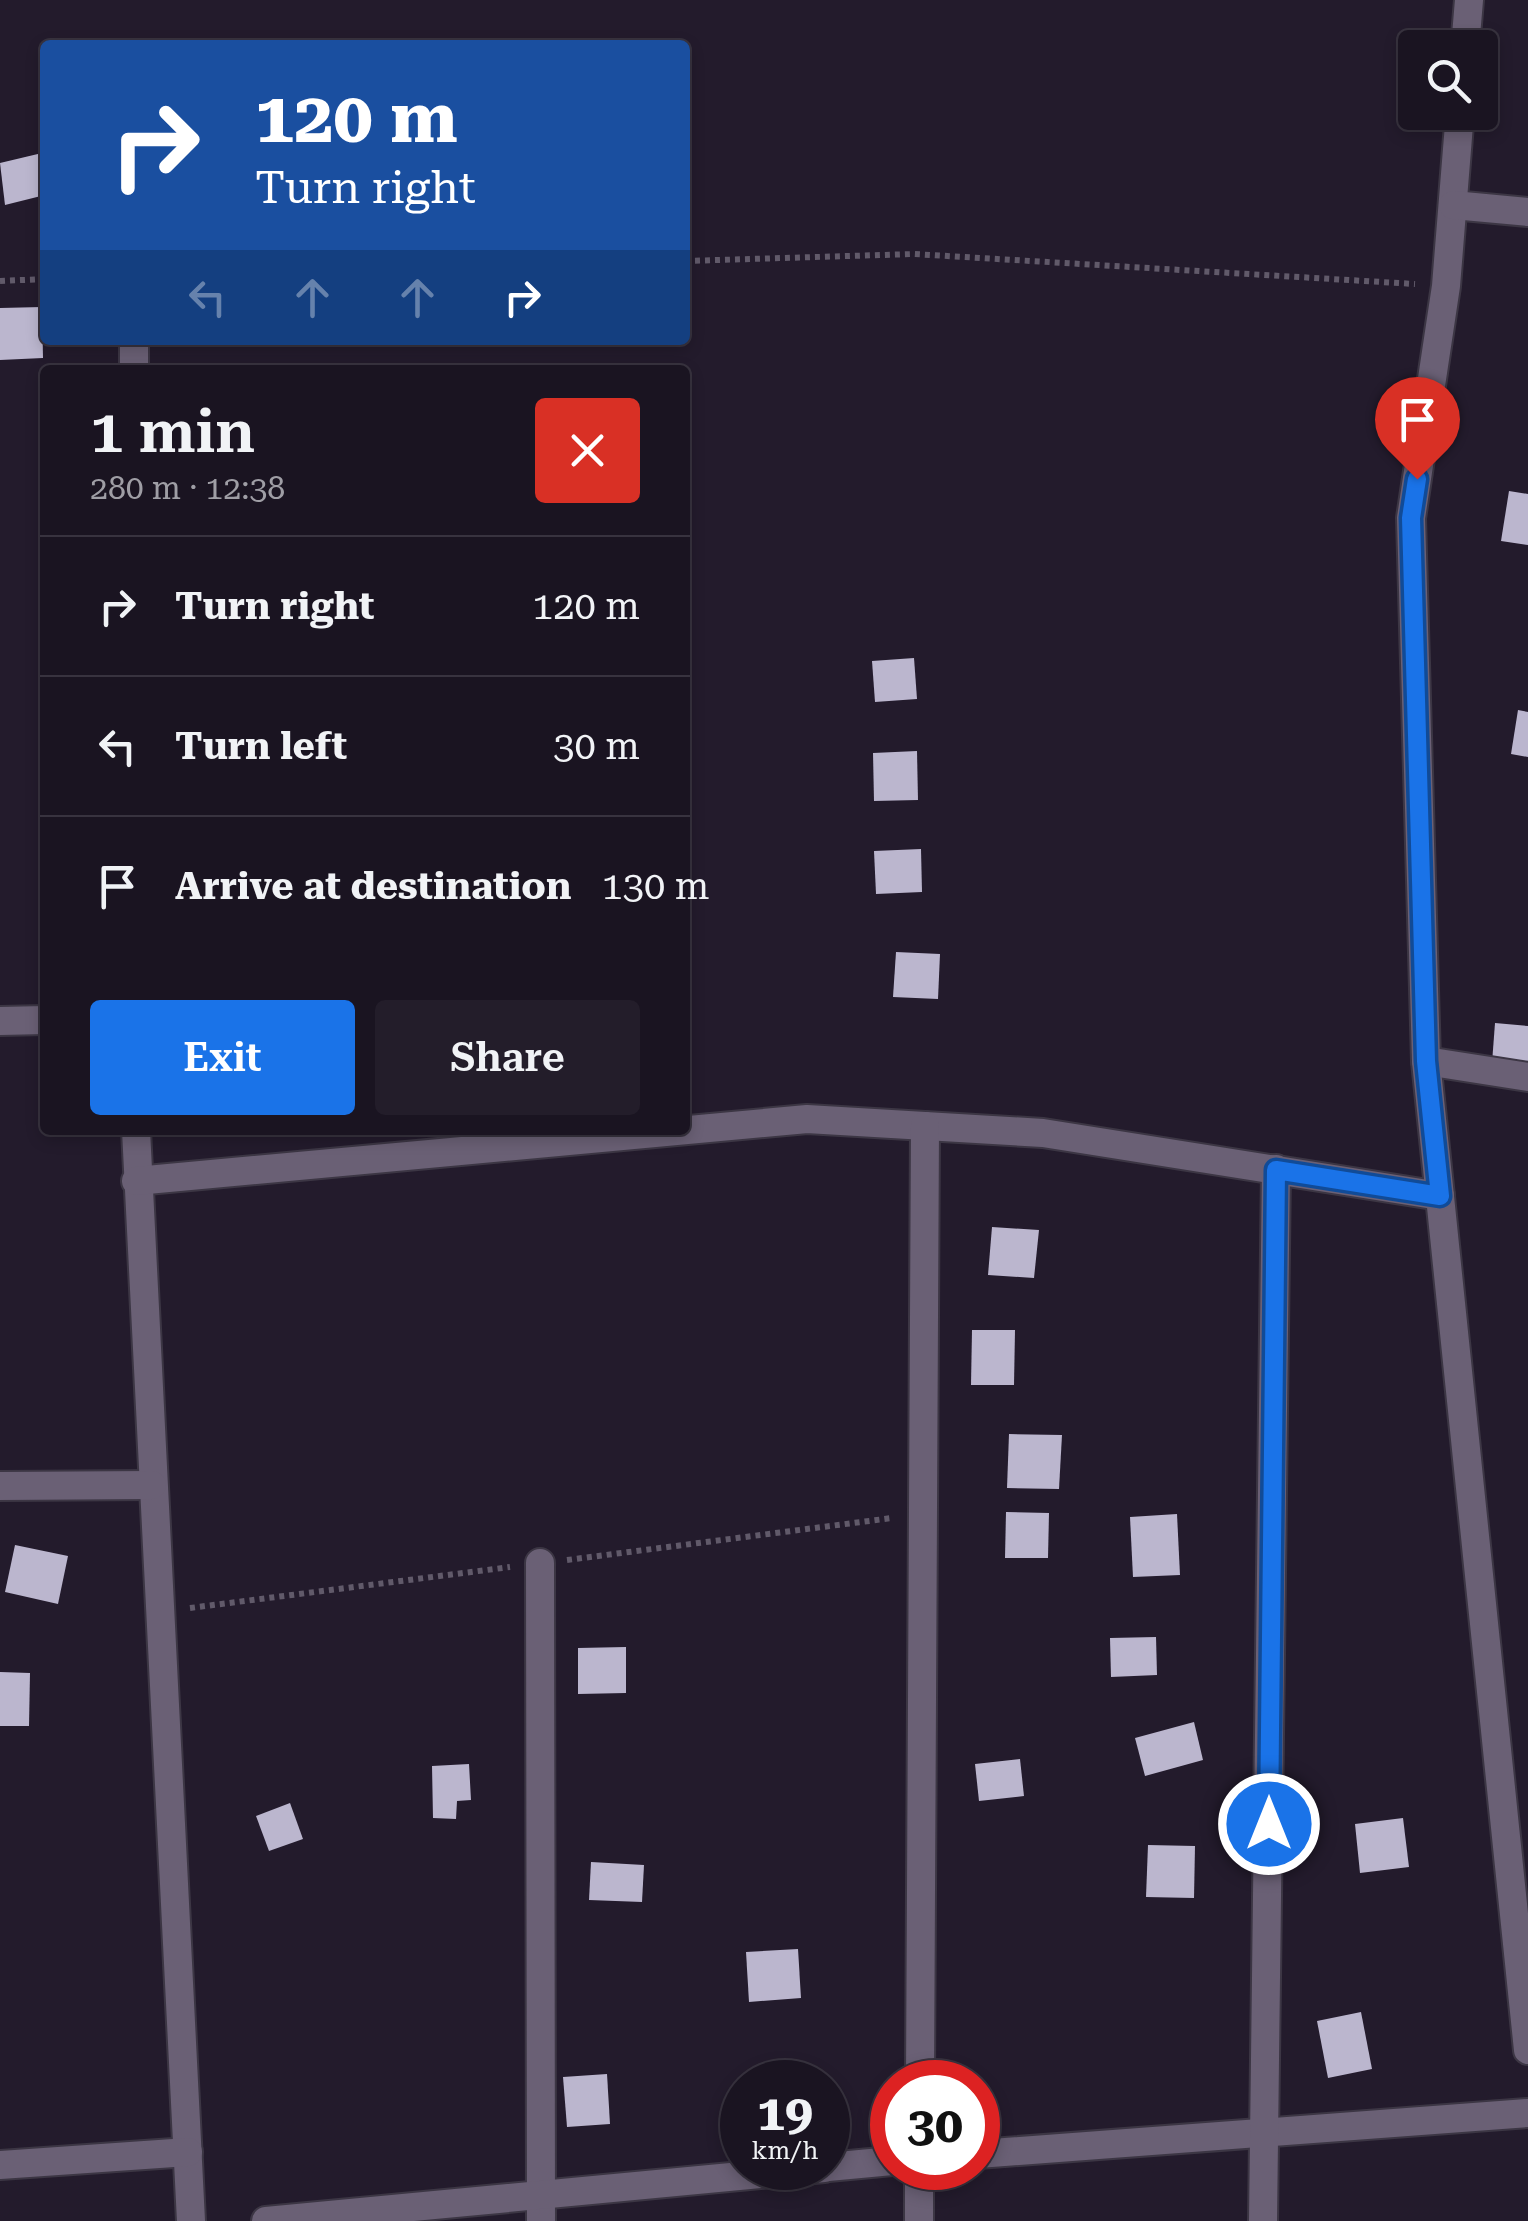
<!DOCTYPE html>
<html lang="en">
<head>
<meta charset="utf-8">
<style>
  :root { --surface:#1a1421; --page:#231d2a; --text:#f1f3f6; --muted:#9f9ea5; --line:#38333f; --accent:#1a73e8 }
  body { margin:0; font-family:"Roboto Serif",serif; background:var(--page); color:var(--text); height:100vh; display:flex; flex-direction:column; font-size:38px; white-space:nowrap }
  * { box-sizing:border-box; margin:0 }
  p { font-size:32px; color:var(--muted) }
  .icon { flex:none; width:55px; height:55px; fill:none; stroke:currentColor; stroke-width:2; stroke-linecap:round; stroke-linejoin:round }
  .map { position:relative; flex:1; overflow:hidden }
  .details { position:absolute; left:40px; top:365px; width:650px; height:770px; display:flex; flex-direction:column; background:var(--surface); border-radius:10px; box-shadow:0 5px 15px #0003,0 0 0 2px var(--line) }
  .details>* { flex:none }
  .top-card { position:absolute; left:40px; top:40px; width:650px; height:305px; border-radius:10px; box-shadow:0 5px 15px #0003,0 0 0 2px var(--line); background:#1a4fa0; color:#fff; overflow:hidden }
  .controls { position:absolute; left:1398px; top:30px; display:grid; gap:20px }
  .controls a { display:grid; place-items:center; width:100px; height:100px; border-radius:10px; background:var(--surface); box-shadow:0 5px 15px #0003,0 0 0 2px var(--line); font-size:50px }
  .speed { position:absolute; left:720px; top:2060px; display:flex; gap:20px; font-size:50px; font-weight:700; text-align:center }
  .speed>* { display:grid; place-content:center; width:130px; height:130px; border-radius:50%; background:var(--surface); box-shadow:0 5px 15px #0003,0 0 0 2px var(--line); line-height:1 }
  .speed small { font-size:25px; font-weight:400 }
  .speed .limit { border:15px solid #d22; background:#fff; color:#111 }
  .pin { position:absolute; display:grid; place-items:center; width:85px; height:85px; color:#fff; margin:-102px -42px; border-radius:50% 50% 50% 0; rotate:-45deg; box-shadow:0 0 10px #0007 }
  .pin .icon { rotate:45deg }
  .me { position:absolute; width:110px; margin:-55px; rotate:0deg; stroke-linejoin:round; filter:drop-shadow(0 0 8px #0008) }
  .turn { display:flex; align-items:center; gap:35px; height:210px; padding:0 50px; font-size:45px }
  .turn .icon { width:130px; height:130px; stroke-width:2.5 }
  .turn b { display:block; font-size:70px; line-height:85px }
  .lanes { display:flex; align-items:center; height:95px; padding:0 50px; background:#0003; justify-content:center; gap:50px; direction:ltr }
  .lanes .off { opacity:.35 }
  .round { display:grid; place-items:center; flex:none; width:105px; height:105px; border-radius:10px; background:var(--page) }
  .head { display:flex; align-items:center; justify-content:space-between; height:170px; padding:0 50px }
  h1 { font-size:60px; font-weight:600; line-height:75px }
  .action { display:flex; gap:20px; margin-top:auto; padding:20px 50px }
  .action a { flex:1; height:115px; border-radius:10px; background:var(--accent); color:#fff; font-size:40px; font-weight:600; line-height:115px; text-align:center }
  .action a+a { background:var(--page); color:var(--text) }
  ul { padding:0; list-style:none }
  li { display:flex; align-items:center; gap:30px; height:140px; padding:0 50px; border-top:2px solid var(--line) }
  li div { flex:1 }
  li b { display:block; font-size:38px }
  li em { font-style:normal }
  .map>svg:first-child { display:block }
  .building { fill:#bbb6ce }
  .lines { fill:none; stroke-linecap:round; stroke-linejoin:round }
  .minor-casing { stroke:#3c3644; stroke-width:32 }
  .path { stroke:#615a6a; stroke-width:6; stroke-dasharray:5 5; stroke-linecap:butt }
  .minor { stroke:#6a6075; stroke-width:28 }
  .route-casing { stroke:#114b97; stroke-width:25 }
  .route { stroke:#1a73e8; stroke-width:18 }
</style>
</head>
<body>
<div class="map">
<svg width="1528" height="2221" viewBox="0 0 1528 2221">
  <rect width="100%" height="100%" fill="#231b2c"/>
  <g class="building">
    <path d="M42,153L45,195L5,205L0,163Z"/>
    <path d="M42,307L43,358L0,360V308Z"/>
    <path d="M1509,491L1528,494V545L1501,541Z"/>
    <path d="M914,658L917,699L875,702L872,661Z"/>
    <path d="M1518,710L1528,712V757L1511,754Z"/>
    <path d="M917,751L918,800L874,801L873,753Z"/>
    <path d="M921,849L922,892L876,894L874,851Z"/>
    <path d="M896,952L940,954L938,999L893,997Z"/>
    <path d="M1495,1023L1528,1026V1066L1492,1063Z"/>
    <path d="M992,1227L1039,1230L1034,1278L988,1275Z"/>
    <path d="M972,1330H1015L1014,1385H971Z"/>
    <path d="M1009,1434L1062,1435L1059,1489L1007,1488Z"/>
    <path d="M1006,1512L1049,1513L1048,1558H1005Z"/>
    <path d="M1177,1514L1180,1575L1133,1577L1130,1517Z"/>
    <path d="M15,1545L68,1556L58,1604L5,1592Z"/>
    <path d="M1156,1637L1157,1675L1111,1677L1110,1638Z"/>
    <path d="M626,1647V1693L578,1694V1648Z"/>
    <path d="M0,1672L30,1673L29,1726H0Z"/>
    <path d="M1194,1722L1203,1760L1145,1776L1135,1738Z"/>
    <path d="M1020,1759L1024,1796L979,1801L975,1764Z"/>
    <path d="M469,1764L471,1800L457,1801L456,1819L433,1818L432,1766Z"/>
    <path d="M290,1803L303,1839L269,1851L256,1816Z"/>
    <path d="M1403,1818L1409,1867L1360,1873L1355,1824Z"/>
    <path d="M1148,1845L1195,1846L1194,1898L1146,1897Z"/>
    <path d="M591,1862L644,1865L642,1902L589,1900Z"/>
    <path d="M798,1949L801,1998L749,2002L746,1952Z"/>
    <path d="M1361,2012L1372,2069L1328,2078L1317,2021Z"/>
    <path d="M607,2074L610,2124L567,2127L563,2077Z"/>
  </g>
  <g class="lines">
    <defs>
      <g id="minor">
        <path d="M1465,48L1469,0"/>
        <path d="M1460,112L1446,286L1411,518L1426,1061L1528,2050"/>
        <path d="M1453,205L1528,212"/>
        <path d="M134,340V370"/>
        <path d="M0,1021L45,1020"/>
        <path d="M1426,1061L1528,1077"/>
        <path d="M136,1130L191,2221"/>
        <path d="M136,1181L807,1119L1043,1133L1440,1196"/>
        <path d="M0,1486L152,1485"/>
        <path d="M540,1563L541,2221"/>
        <path d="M920,2082L925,1126"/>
        <path d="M978,2154L1528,2113"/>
        <path d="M0,2165L188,2152"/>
        <path d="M828,2167L892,2161"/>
        <path d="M266,2221L824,2168"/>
        <path d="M919,2221V2168"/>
        <path d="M1263,2221L1276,1169"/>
      </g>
    </defs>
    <use href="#minor" class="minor-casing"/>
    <g class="path">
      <path d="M685,261L914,254L1415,284"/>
      <path d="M0,281L45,279"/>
      <path d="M567,1560L892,1518"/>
      <path d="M190,1608L510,1567"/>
    </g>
    <use href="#minor" class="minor"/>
  </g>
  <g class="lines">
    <defs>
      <path id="route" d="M1269,1824L1276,1170L1440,1196L1426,1061L1411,518L1417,479"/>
    </defs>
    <use href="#route" class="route-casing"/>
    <use href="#route" class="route"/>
  </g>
</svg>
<div class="controls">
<a><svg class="icon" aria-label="search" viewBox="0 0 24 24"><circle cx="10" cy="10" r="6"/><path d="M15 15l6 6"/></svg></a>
</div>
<div class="speed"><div>19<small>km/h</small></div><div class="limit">30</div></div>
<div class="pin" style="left:1417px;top:479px;background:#d93025"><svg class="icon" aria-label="arrive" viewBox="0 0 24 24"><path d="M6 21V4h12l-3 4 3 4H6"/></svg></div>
<svg class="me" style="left:1269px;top:1824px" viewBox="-20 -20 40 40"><circle r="17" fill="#1a73e8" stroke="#fff" stroke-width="3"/><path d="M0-11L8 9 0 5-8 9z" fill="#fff"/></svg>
<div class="top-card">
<div class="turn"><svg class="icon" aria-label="right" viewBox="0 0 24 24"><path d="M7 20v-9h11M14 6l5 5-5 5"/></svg><div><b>120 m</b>Turn right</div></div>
<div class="lanes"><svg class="icon off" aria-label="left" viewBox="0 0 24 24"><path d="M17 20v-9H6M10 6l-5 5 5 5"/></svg><svg class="icon off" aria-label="ahead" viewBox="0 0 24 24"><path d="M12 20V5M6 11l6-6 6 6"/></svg><svg class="icon off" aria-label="ahead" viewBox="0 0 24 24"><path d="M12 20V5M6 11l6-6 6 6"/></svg><svg class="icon" aria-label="right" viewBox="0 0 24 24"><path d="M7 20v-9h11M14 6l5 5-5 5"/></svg></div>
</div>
<section class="details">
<div class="head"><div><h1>1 min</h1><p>280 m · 12:38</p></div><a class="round" style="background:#d93025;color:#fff"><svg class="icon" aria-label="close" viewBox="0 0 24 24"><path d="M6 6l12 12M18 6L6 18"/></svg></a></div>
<ul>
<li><svg class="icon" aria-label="right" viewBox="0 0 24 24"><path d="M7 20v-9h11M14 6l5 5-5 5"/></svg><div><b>Turn right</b></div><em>120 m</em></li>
<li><svg class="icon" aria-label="left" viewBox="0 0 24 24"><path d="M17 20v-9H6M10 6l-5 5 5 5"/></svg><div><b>Turn left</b></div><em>30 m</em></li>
<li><svg class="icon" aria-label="arrive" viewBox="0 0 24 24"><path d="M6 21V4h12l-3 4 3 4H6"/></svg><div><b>Arrive at destination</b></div><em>130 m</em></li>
</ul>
<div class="action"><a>Exit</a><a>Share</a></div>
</section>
</div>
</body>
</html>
